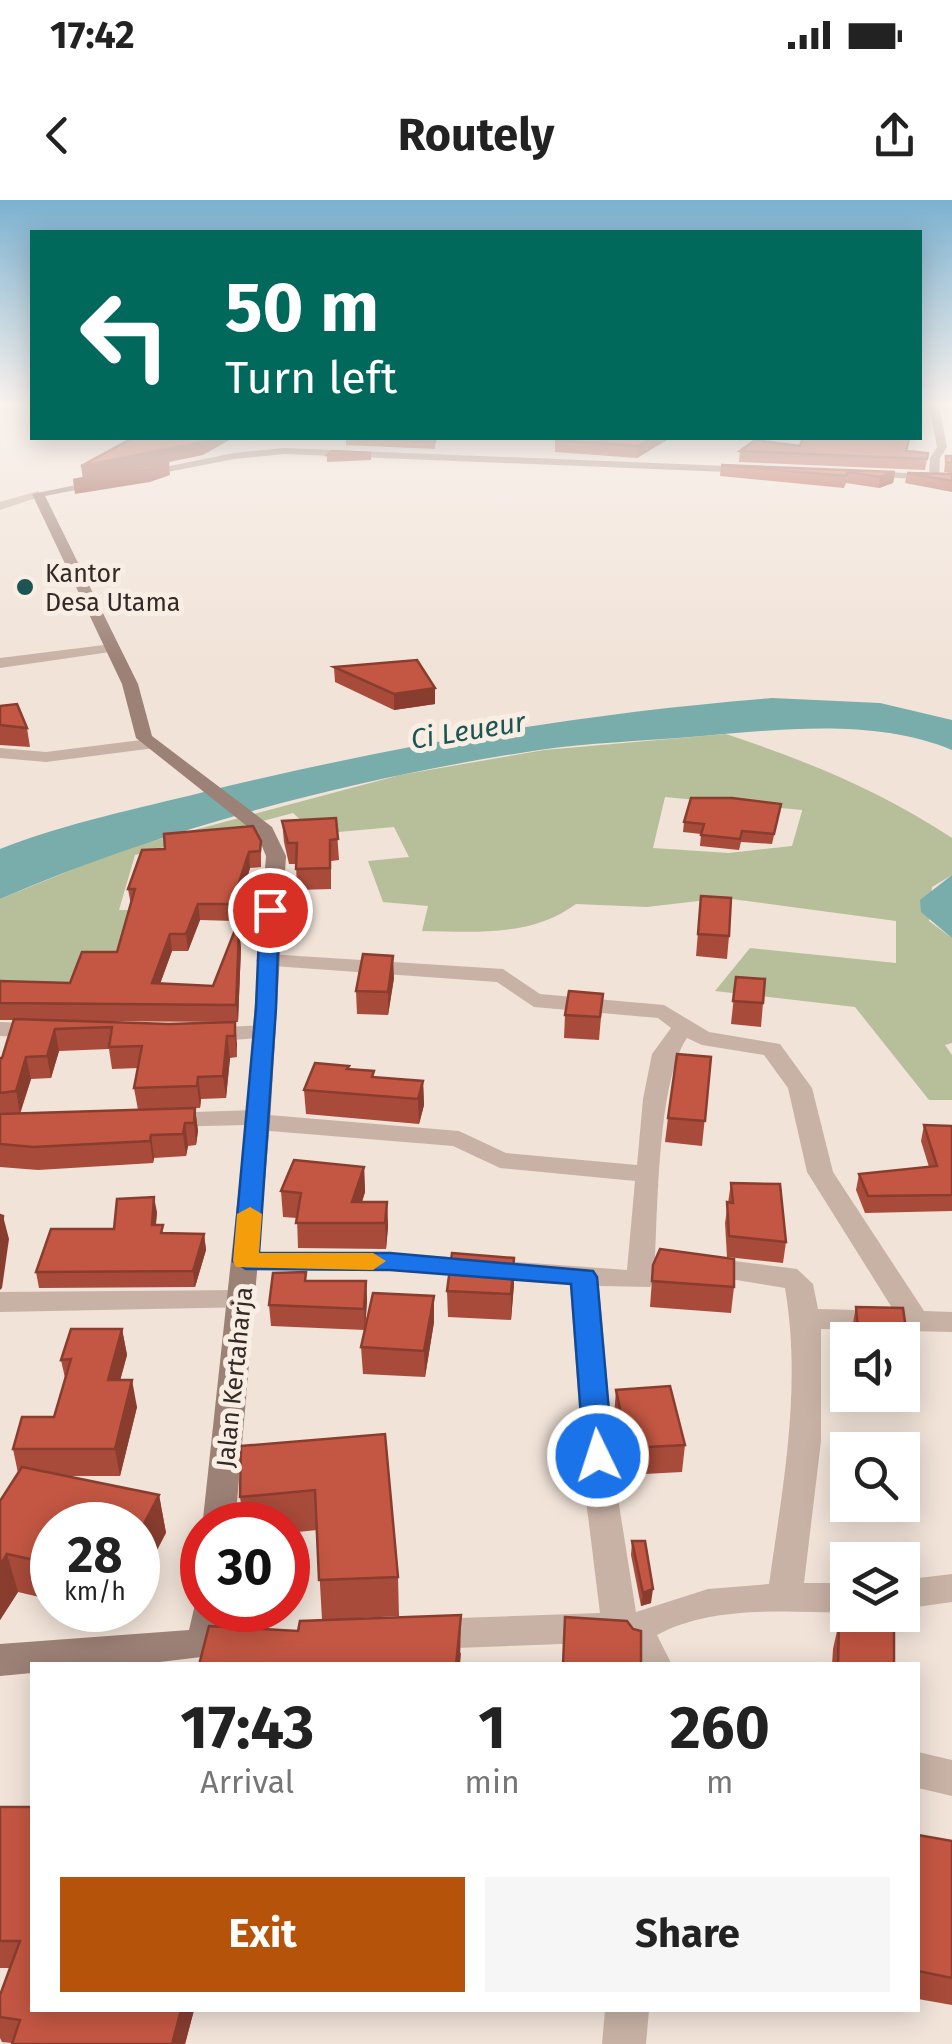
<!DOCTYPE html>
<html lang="en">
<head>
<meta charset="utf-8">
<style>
  :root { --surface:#fff; --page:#f6f6f6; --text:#222; --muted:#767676; --accent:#b45309 }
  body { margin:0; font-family:"Fira Sans",sans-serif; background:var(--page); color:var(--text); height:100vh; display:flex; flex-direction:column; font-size:38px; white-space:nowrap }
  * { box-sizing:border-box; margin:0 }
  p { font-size:32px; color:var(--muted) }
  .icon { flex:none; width:55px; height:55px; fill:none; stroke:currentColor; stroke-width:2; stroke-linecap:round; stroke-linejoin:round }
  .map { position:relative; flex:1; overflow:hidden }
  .panel { position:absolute; left:30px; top:1462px; width:890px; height:350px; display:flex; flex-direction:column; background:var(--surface); border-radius:0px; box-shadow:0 5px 25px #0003 }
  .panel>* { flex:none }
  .banner { position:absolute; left:30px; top:30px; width:892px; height:210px; border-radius:0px; box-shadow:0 5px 25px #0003; background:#00695c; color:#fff; overflow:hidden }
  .controls { position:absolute; left:830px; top:1122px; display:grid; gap:20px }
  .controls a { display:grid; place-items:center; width:90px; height:90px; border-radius:0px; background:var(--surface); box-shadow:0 5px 25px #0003; font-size:50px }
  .speed { position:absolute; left:30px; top:1302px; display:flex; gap:20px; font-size:50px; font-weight:700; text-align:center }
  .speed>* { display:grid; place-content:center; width:130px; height:130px; border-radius:50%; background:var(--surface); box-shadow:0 5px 25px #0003; line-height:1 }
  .speed small { font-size:25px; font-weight:400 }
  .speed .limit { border:15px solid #d22; background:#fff; color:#111 }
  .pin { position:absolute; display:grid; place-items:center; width:85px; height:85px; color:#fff; margin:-42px; border:5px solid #fff; border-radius:50%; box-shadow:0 2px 10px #0007 }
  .me { position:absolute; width:110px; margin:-55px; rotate:356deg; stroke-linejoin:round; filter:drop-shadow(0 0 8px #0008) }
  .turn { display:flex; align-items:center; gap:35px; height:210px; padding:0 30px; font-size:45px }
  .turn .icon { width:130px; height:130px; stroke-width:2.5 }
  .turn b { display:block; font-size:70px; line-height:85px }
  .eta { display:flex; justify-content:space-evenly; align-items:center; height:170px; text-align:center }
  .eta b { font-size:60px; font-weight:700; line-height:70px }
  .button { display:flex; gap:20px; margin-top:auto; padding:20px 30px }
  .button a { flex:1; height:115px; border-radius:0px; background:var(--accent); color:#fff; font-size:40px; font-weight:700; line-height:115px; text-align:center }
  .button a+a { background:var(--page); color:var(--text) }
  .status { display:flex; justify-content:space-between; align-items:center; height:70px; padding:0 50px; background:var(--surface); direction:ltr }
  .status svg { height:28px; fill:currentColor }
  header { display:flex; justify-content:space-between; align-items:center; height:130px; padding:0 30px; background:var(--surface); font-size:45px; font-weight:700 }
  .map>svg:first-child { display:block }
  .green { fill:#b6bf99; fill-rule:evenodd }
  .water { fill:#78adab }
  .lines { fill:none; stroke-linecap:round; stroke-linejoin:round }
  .street { fill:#c8b2a5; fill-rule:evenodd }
  .secondary { fill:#9c8176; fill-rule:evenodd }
  .wall { fill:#a94b3a; fill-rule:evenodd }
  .shaded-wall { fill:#893d2f }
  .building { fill:#c45743; stroke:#893d2f; stroke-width:2.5 }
  .route { fill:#1a73e8; stroke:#114b97; stroke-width:2.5 }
  .slow { fill:#f59e0b }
  .poi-dot { fill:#1c5553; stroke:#f9eee4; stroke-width:4 }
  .labels { text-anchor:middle; stroke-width:10; stroke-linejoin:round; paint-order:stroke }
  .far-poi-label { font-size:25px; fill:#342926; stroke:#f9eee4; text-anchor:start }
  .far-street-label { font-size:25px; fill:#342926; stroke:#f9eee4 }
  .far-water-label { font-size:28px; font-style:italic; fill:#1c5553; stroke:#f9eee4 }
</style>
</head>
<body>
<div class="status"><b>17:42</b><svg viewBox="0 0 49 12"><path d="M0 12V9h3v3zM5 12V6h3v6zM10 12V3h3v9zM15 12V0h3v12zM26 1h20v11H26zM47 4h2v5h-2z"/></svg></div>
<header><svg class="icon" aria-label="back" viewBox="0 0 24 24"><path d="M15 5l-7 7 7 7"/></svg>Routely<svg class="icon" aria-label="share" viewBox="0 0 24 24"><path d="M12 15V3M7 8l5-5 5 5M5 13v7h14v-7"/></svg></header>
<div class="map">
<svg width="952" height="1844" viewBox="0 0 952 1844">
  <rect width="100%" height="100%" fill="#f1e3d8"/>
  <path class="green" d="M726,534C807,561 881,591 952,638V675L932,687L929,721L952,738V843L945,845L952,855V900H929L855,807L715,791L750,748L896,763V721L724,698L647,707L576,704C532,737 475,732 422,731L428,706L383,702L368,661L409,657L394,627L316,634L293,613L135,655L119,710H154L136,742L119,744L114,756L66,798L0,796V699L123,649L400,575L544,550ZM665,597L802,610V611L792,646L729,653L653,648Z"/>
  <g class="water">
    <path d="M772,498L880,503L952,520V550C874,517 773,530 690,537C640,541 589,543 539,550C360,577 166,627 0,699V649C66,623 136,609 204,592C392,546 580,513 772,498Z"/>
    <path d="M952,675V738L921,712L920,700Z"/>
  </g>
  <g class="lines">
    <g class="street">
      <path d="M38,291L42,296L0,310V302Z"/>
      <path d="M112,444L119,448L117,451L0,468V458Z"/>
      <path d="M149,539L155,540V548L46,562L0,558V548L46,552Z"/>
      <path d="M267,754L503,769L540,794L664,805L709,832L780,844L812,888L833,972L924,1111L952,1112V1132L821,1129V1241L804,1383H848V1413C786,1412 713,1405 657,1435L672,1465H635L628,1451L615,1442L430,1449L417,1445L412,1434L417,1423L430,1419L600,1413L585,1292L570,1084L382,1070H246L236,1068L232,1061L236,1054L246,1052H382L627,1070L635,981L500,968L453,946L258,930L247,925L163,927L151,920L163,913L258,910L269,915L459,931L506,953L637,965L643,899L652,854L671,828L658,818L534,807L497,782L259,765L256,760ZM687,838L702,845L764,855L788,888L807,972L894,1111L818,1109L813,1084L797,1069L703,1057L693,1059L689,1066L693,1073L785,1088C802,1188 783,1285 769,1384L708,1389L636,1412L617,1292L599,1086L650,1087L654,1080C658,1021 656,883 687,838Z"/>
      <path d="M0,822L44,824L56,831L44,838L0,836Z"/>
      <path d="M264,825L276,832L272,837L204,842L192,835L204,828Z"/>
      <path d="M242,1090L252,1093L256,1100L252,1107L0,1112V1092Z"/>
      <path d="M952,1374V1402L902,1409V1380Z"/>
      <path d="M918,1552L952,1560V1596L918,1588Z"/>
      <path d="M605,1810H649L646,1844H602Z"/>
    </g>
    <g class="secondary">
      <path d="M929,205H939L947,247L940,258L939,280L858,276L862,271L929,274L930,258L937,247Z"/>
      <path d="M284,248L752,267L757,270L752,273L284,254L234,259L45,296L138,484L152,536L272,627L286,656L270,922L235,1325L202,1328L246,922L266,656L257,634L136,538L122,484L32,294L234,253Z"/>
      <path d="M202,1397V1410H227L223,1444L218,1455L135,1465H32V1473L0,1476V1444L189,1430L196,1400Z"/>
    </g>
  </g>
  <g class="wall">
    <path d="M346,238H435V249L346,245Z"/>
    <path d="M561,238H670L637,258L555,252V240Z"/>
    <path d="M800,246L907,251L928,253L925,270L739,262L740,251Z"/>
    <path d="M946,256H952V273L944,272Z"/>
    <path d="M721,265L895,272L893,283L879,288L846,283L844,288L720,276Z"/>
    <path d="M907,273L952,274V292L905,283Z"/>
    <path d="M334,467L435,488V504L394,510L335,482Z"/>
    <path d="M0,506L27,528L30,547L0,545Z"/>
    <path d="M781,604L772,644L741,642L739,650L700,646L701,634L683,632L684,622Z"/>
    <path d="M336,618L339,660L331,661V689L297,690L296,664H289L284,642L282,621Z"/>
    <path d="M261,641V667L250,668L234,721L200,720L188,751H172L160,784L213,786L239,731L241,748L238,822L72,821L169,824L235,822L237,857L230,858L226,898L201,899L200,908H195L198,931L196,945L188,946L186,956L154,958L153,963L38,970L0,967V858H2L14,820H0V781L70,783L117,752L131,705L128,689ZM109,849L112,869L138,868L134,888L138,910L20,913L31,879L51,878L59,851Z"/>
    <path d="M701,696L729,736L727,759L696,756Z"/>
    <path d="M736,777L763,803L761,827L731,824Z"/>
    <path d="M394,778L388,815L357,814L356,791Z"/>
    <path d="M603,794L599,840L564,838L565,815Z"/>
    <path d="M711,857L702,946L665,942L668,918Z"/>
    <path d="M349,866V869L374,877L423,881L424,905L419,924L306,914L304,890Z"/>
    <path d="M924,925L952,926V1011L865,1013L856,990L859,974L929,967L921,941Z"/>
    <path d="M364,967L365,992L362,1002H387L388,1027L386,1049L298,1048L297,1018L283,1017L281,991Z"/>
    <path d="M731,983L786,1042L783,1063L727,1057L725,1023Z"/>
    <path d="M157,1012L156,1025L164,1033L204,1034L206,1050L195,1087L39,1088L36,1072L114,1029Z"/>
    <path d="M653,1065L734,1087L731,1113L650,1107Z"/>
    <path d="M307,1081H366L367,1101L365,1129L434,1096V1122L425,1177L363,1174L361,1147L365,1130L271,1126L269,1105Z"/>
    <path d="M514,1084L511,1120L448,1117L447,1091Z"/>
    <path d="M856,1107L903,1108L910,1157L904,1183L902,1140H852L851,1133Z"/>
    <path d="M122,1129L127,1155L120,1180L137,1207L120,1276H67L159,1295L166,1333L52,1325V1400L18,1392L0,1420V1301L18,1273L13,1249L54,1217L65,1178L61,1160Z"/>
    <path d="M616,1190L685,1245L682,1272L626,1275L614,1216Z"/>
    <path d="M385,1234L398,1377L399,1416L323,1420L461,1453L460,1465H199L298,1431L322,1420L317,1330L288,1333V1325H244L240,1297Z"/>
    <path d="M632,1341L651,1403L641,1406L631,1355Z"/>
    <path d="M96,1410H126L122,1416Z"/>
    <path d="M839,1422L894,1465H832L833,1449Z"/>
    <path d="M0,1607L32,1810H194L185,1844L12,1843L2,1842L0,1838V1795L11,1768H0Z"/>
    <path d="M918,1635L952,1641V1805L918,1799Z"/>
  </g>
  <g class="shaded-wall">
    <path d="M210,238H233L203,255L169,262L170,275L150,282L75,294L73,280L83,279L81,266Z"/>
    <path d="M652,238H670L637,258L638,246Z"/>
    <path d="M371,253V260L327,262V255Z"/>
    <path d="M895,272L893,283L879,288L880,277Z"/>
    <path d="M435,488V504L394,510V494Z"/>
    <path d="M249,652L250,668L234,721L232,704Z"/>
    <path d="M198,704L200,720L188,751L186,734Z"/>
    <path d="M239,731L241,748L238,822L236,805Z"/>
    <path d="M170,734L172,751L154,800L152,783Z"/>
    <path d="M393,756L394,778L388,815V792Z"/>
    <path d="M235,822L237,844V857L235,836Z"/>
    <path d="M55,829L59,851L51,878L47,856Z"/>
    <path d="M227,836L230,858L226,898L223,876Z"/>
    <path d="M26,857L31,879L20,914L16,891Z"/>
    <path d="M198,877L201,899L200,908L197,886Z"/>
    <path d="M423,881L424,905L419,924L418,899Z"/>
    <path d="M195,908L198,931L196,945L194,923Z"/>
    <path d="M185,923L188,946L186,956L183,934Z"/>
    <path d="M151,935L154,958L153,963L150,941Z"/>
    <path d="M364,967L365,992L355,1023L352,1002Z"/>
    <path d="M154,997L157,1012L154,1041L152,1025Z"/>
    <path d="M387,1002L388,1027L386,1049L385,1023Z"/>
    <path d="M3,1016L9,1039L2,1088L0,1090V1041Z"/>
    <path d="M204,1034L206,1050L195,1087L193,1071Z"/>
    <path d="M514,1058V1084L511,1120V1094Z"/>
    <path d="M366,1081L367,1101L365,1130L364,1109Z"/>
    <path d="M434,1096V1122L425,1177L424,1151Z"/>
    <path d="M122,1129L127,1155L113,1207L108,1180Z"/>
    <path d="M132,1180L137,1207L120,1276L115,1249Z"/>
    <path d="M159,1295L166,1333L138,1387V1335Z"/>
    <path d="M7,1354L18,1392L0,1420V1365Z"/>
    <path d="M653,1389L651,1403L641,1406L643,1393Z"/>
    <path d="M461,1415L460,1465H456Z"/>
    <path d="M181,1810H194L185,1844H172Z"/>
  </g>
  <g class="building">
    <path d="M133,238H210L202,242L81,266Z"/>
    <path d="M346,238H435V242Z"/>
    <path d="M561,238H652L638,246L555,240Z"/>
    <path d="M803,238H885L909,239L906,251L928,253L927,259L740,251L755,240L800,246Z"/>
    <path d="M332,251L371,253L327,255Z"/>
    <path d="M946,256H952V263L946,262Z"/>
    <path d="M169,262L148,269L73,280Z"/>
    <path d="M721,265L895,272L880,277L848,272L846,276Z"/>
    <path d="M907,273L952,274V281Z"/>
    <path d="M417,460L435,488L394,494L334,467Z"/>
    <path d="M17,504L27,528L0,525V506Z"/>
    <path d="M691,598H732L781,604L774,634L742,631L740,639L701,635L704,624L684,622Z"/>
    <path d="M336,618L338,639L330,640V668L296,669L297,643H288L282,621Z"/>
    <path d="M253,626L261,641L260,651L249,652L232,704H198L186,734H170L152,783L213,786L235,730L239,731L236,805L0,803V781L70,783L82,752H117L135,689H128L142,650L165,649L164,634Z"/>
    <path d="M701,696L731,698L729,736L698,734Z"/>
    <path d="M363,754L393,756L388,792L356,791Z"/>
    <path d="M736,777L765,779L763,803L733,801Z"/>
    <path d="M569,791L603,794L600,817L565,815Z"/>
    <path d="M14,819L169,824L235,822V836H227L223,876L198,877L197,886L134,888L142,846L109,847L112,827L55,829L47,856L26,857L16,891L0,893V858H2Z"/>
    <path d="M677,854L711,857L705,921L668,918Z"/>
    <path d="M315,863L349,866L347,869L374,871L372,877L423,881L418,899L304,890Z"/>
    <path d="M195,908L194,923H185L183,934L151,935L150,941L33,947L0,944V914Z"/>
    <path d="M924,925L952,926V995L868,996L859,974L937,966Z"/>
    <path d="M294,960L364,967L352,1002H387L385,1023H296L301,993L281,991Z"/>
    <path d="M731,983L780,984L786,1042L729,1036L727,1002L733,1003Z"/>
    <path d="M154,997L152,1025H163L161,1033L204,1034L193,1071L36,1072L51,1029H114L117,999Z"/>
    <path d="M0,1015L3,1016L0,1041Z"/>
    <path d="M660,1049L734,1059V1087L652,1081L653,1065Z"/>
    <path d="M452,1053L514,1058L511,1094L447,1091Z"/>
    <path d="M306,1072L305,1081H366L364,1109L269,1105L273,1073Z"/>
    <path d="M373,1093L434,1096L424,1151L361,1147Z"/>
    <path d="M856,1107L903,1108L910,1157L902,1156V1140H859Z"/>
    <path d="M71,1129H122L108,1180H132L115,1249H13L22,1217H54L71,1159L61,1160Z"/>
    <path d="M670,1186L685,1245L628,1248L616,1190Z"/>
    <path d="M385,1234L398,1377L319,1380L315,1290L240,1297L241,1246Z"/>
    <path d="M22,1267L159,1295L138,1335V1325H52V1364L7,1354L0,1365V1301Z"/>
    <path d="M632,1341H645L653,1389L643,1393Z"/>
    <path d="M461,1415L456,1465H199L209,1426L298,1431L300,1421Z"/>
    <path d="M565,1417L627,1421L633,1429L641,1431V1465H563Z"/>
    <path d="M839,1422L894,1431V1465H838Z"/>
    <path d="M0,1607H32V1810H181L172,1844H12L20,1820L0,1817V1795L20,1741H0Z"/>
    <path d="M918,1635L952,1641V1778L918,1771Z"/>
  </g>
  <linearGradient id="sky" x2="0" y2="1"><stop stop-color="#7bb1d0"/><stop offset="0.44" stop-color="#f9f2ed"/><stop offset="1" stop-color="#f9f2ed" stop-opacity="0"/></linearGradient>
  <rect width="952" height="463" fill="url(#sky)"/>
  <path class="route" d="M270,705L279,710L276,808L259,1053H390L593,1071L597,1077L613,1256L609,1264L598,1267L588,1264L584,1256L571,1084L390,1070L246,1069L233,1061L256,808L260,710Z"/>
  <path class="slow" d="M250,1007L262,1014L259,1053H373L386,1061L373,1070L236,1067L233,1061L237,1014Z"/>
  <circle class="poi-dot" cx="25" cy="387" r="10"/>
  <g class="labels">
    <g class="far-poi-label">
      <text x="45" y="382">Kantor<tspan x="45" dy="29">Desa Utama</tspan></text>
    </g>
    <g class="far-street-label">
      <text transform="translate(234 1177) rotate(-84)" y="9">Jalan Kertaharja</text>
    </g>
    <g class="far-water-label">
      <text transform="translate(468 530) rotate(-9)" y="10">Ci Leueur</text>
    </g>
  </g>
</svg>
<div class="controls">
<a><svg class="icon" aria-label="sound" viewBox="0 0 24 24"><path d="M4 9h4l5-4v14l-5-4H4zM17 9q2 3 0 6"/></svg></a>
<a><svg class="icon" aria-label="search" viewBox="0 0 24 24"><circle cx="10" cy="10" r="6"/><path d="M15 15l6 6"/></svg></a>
<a><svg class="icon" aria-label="layers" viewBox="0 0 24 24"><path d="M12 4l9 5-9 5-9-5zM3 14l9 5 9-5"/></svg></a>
</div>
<div class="speed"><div>28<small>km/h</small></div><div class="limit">30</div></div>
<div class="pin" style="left:270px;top:710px;background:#d93025"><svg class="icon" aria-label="arrive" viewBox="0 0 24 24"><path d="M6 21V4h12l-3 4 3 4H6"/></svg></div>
<svg class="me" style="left:598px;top:1256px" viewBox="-20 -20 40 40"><circle r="17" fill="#1a73e8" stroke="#fff" stroke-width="3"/><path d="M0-11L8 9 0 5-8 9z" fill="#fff"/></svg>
<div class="banner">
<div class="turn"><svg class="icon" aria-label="left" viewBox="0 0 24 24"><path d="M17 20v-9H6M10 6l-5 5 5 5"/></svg><div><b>50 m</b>Turn left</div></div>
</div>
<section class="panel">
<div class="eta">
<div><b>17:43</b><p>Arrival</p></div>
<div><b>1</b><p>min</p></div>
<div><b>260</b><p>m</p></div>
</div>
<div class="button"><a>Exit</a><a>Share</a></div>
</section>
</div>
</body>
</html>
